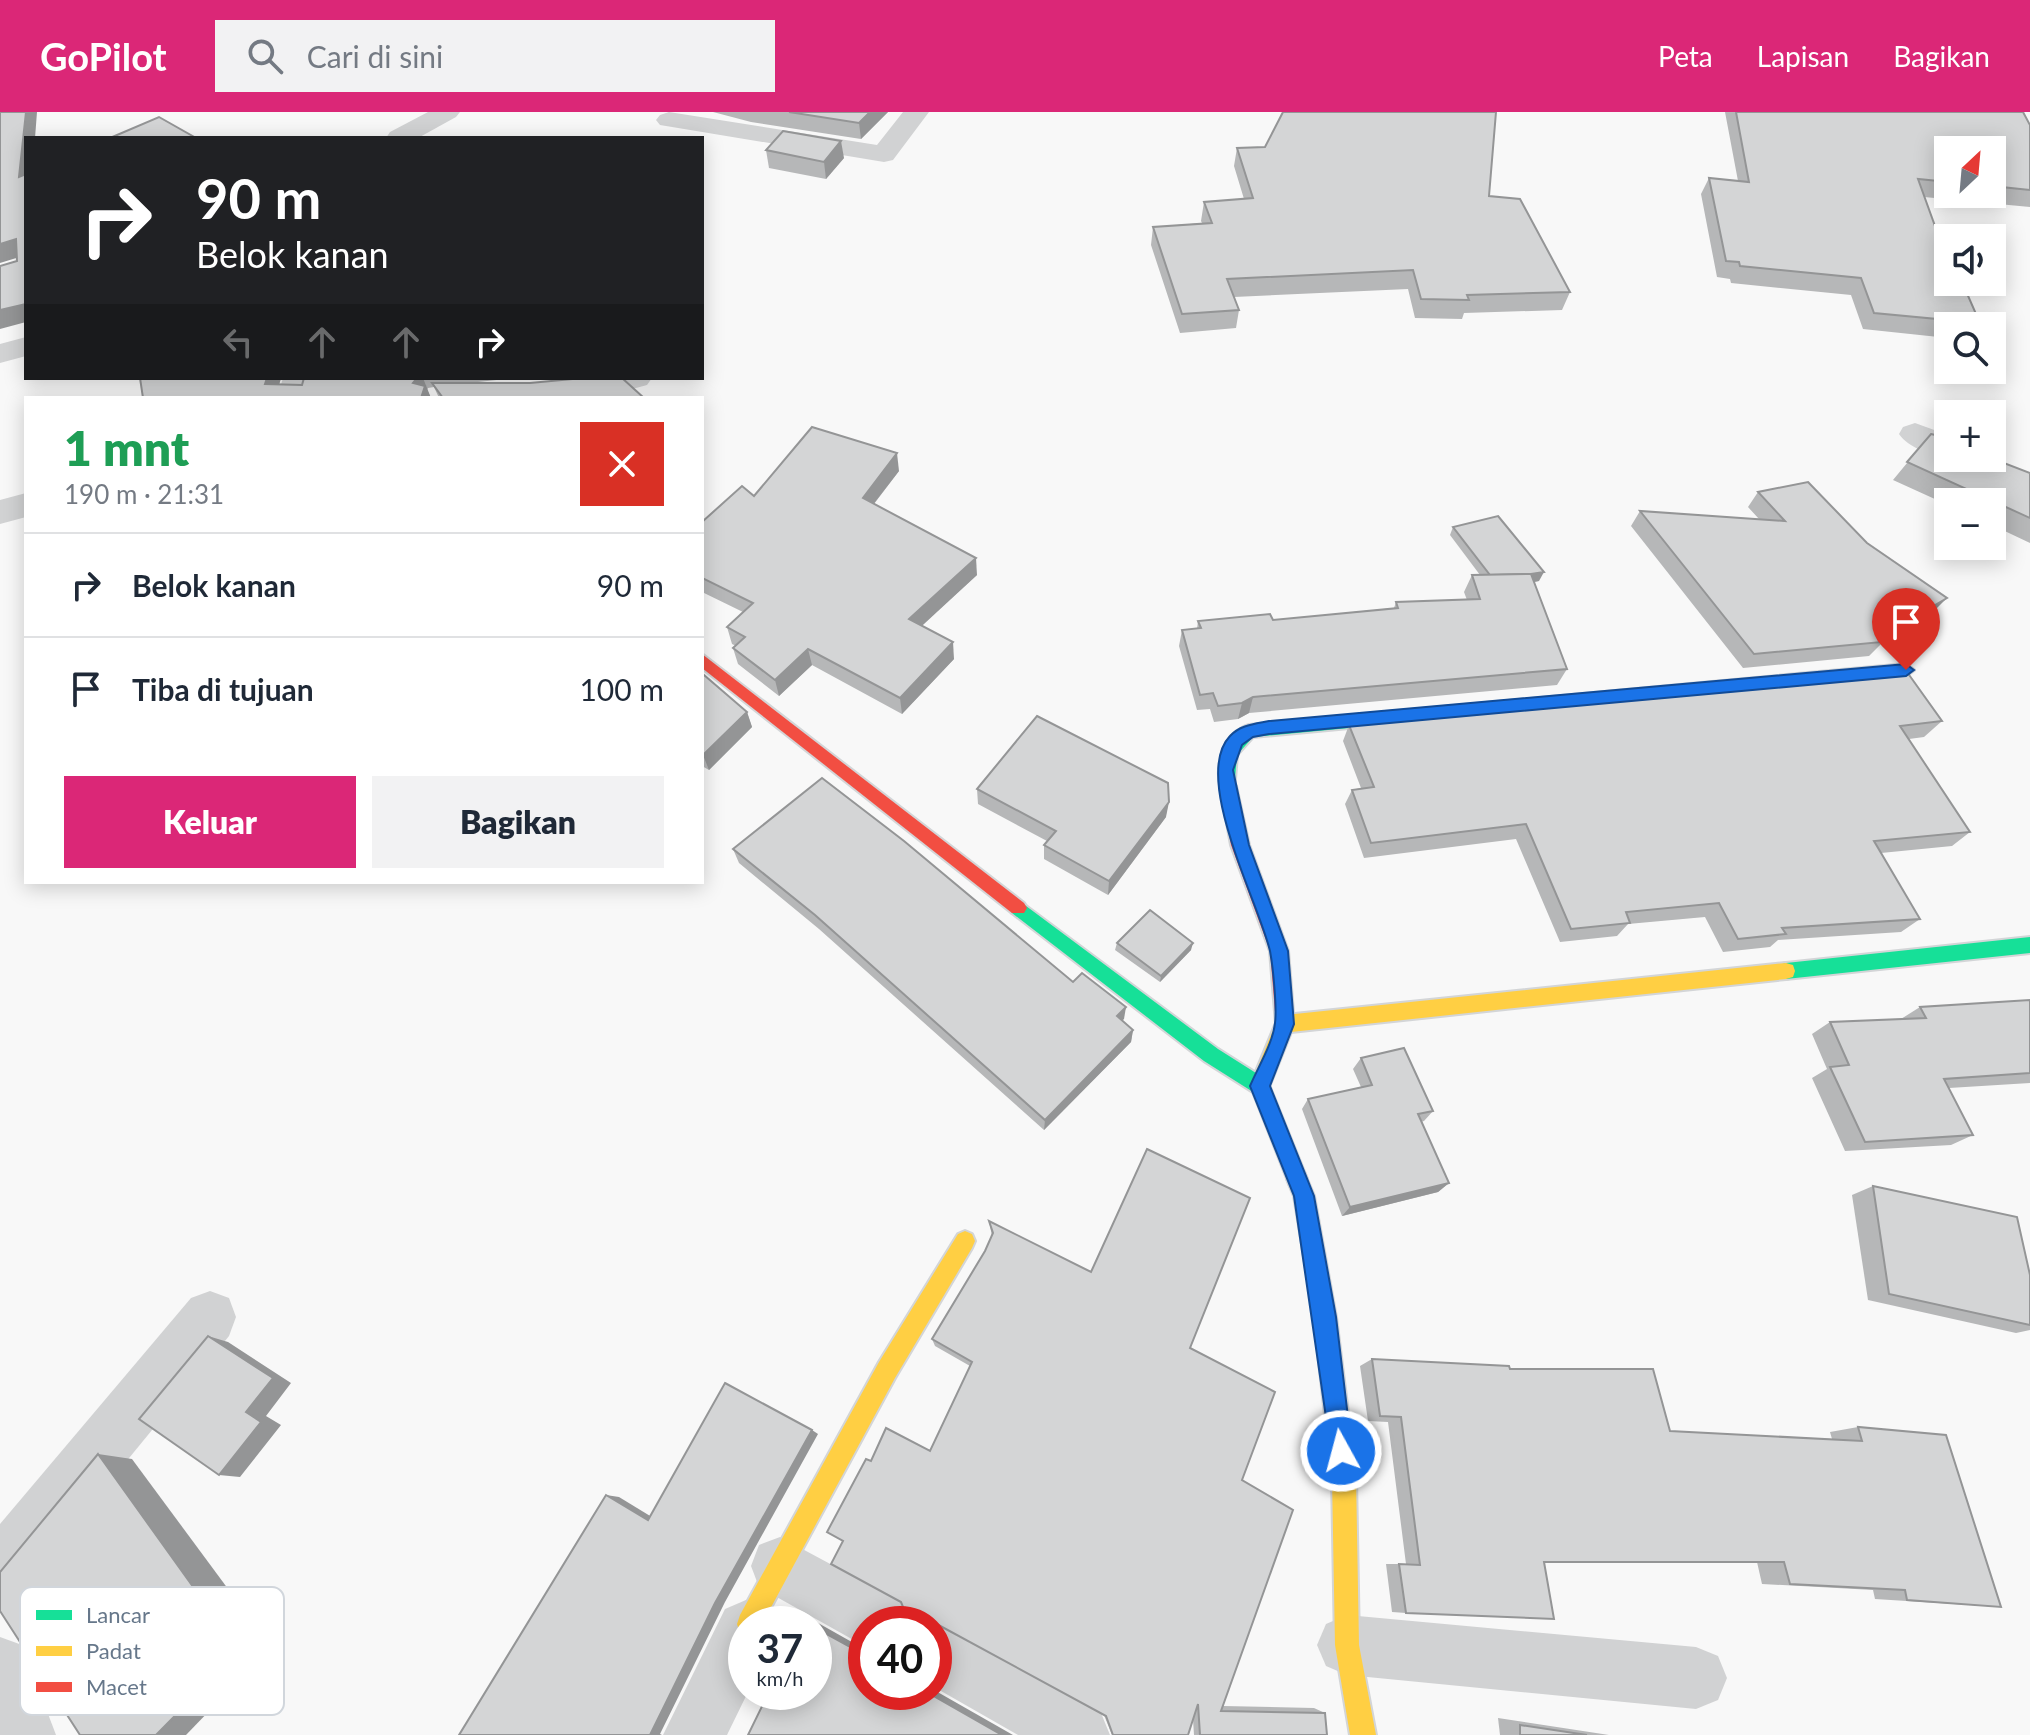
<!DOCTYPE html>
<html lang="id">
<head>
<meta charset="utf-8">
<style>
  :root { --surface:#fff; --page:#f2f2f3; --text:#1f2937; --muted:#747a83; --line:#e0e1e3; --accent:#db2777 }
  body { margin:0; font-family:Lato,sans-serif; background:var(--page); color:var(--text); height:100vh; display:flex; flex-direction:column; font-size:30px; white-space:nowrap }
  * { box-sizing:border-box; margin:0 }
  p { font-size:26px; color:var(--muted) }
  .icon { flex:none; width:44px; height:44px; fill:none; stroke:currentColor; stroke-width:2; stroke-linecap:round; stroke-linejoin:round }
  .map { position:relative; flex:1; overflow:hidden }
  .drawer { position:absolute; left:24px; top:284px; width:680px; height:488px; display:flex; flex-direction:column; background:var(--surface); border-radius:0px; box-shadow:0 4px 20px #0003 }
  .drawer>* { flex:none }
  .hud { position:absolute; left:24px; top:24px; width:680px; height:244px; border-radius:0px; box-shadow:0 4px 20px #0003; background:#202124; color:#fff; overflow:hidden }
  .needle { width:52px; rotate:26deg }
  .buttons { position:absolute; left:1934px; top:24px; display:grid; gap:16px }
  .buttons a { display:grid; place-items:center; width:72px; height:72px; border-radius:0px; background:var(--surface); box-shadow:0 4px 20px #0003; font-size:40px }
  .speed { position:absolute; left:728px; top:1494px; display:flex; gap:16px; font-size:40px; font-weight:700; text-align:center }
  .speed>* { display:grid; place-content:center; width:104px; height:104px; border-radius:50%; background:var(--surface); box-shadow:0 4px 20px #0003; line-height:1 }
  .speed small { font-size:20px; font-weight:400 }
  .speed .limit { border:12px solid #d22; background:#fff; color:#111 }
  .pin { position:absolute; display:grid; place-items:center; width:68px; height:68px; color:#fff; margin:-82px -34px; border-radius:50% 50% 50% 0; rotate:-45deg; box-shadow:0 0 8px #0007 }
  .pin .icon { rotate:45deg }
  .me { position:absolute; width:88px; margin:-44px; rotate:353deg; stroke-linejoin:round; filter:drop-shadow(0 0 6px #0008) }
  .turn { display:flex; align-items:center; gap:28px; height:168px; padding:0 40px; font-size:36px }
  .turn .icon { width:104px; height:104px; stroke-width:2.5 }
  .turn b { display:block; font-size:56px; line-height:68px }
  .lanes { display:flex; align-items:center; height:76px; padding:0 40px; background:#0003; justify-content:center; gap:40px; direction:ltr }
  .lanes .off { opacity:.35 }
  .round { display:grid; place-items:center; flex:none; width:84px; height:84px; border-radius:0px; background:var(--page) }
  .overview { display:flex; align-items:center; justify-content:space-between; height:136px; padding:0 40px }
  h1 { font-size:48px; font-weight:800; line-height:60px; color:#1e9e55 }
  .action { display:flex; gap:16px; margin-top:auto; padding:16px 40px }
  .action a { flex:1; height:92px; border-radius:0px; background:var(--accent); color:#fff; font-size:32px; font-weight:800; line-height:92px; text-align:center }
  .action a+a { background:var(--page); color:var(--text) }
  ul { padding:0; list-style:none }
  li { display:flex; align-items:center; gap:24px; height:104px; padding:0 40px; border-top:2px solid var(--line) }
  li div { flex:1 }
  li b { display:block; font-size:30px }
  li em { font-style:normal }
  header { display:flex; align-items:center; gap:48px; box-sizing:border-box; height:112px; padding:0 40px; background:var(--accent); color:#fff }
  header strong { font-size:38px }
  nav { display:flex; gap:44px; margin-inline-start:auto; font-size:28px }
  .search { width:560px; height:72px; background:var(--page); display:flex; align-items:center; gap:20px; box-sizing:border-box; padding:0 28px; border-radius:0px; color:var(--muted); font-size:30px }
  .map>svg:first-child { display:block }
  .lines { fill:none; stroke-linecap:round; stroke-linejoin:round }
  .fast-casing { stroke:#d3d5d7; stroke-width:4 }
  .slow-casing { stroke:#d3d5d7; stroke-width:4 }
  .jam-casing { stroke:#d3d5d7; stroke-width:4 }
  .street { fill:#d1d2d3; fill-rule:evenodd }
  .fast { fill:#16e098; fill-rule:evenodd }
  .slow { fill:#ffcf43; fill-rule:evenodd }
  .jam { fill:#f24e42; fill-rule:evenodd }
  .wall { fill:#b6b7b8; fill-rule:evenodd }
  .shaded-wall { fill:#949596 }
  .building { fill:#d4d5d6; stroke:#949596; stroke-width:2 }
  .route { fill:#1a73e8; stroke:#114b97; stroke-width:2 }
  .key { fill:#fff; stroke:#d1d6dc; stroke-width:2 }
  .key-label { font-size:22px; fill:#66778a }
</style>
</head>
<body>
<header>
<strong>GoPilot</strong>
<div class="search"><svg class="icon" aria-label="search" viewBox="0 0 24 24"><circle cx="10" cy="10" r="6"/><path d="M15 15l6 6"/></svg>Cari di sini</div>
<nav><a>Peta</a><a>Lapisan</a><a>Bagikan</a></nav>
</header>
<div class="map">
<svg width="2030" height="1623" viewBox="0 0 2030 1623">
  <rect width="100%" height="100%" fill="#f8f8f8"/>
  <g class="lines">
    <defs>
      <g id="fast">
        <path d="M1679,573L1687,579L1679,585L1253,625L1237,643L1234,679L1228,681L1220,674C1216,649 1223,622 1249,613Z"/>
        <path d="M1018,788L1218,937L1267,968L1307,1067L1304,1074L1297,1077L1290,1074L1253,980L1204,949L1012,801L1009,796L1012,791Z"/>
        <path d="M2030,825V841L1786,867L1779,865L1777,859L1779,853L1786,851Z"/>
      </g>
      <g id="slow">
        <path d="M1906,552L1914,558L1906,564L1679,585L1671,579L1679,573Z"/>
        <path d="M1786,851L1793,853L1795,859L1793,865L1786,867L1291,920L1267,980L1260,983L1253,980L1250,974L1278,906L1285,903Z"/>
        <path d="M1297,1057L1304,1060L1314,1084L1336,1205L1356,1365L1359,1533L1376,1623H1350L1335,1533L1332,1365L1314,1205L1294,1084L1287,1067L1290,1060Z"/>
        <path d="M965,1119L972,1122L975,1129L972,1136L895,1266L762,1512H746V1523L740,1521L737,1512L740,1503L879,1250L958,1122Z"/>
      </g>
      <g id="jam">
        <path d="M702,542L1024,791L1027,796L1024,801H1012L702,556Z"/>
        <path d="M1228,667L1236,674L1249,733L1288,839L1294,912L1292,918L1285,921L1278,918L1276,912L1270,839L1231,733L1220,674Z"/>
      </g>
    </defs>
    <use href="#fast" class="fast-casing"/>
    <use href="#slow" class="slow-casing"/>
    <use href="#jam" class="jam-casing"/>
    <g class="street">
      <path d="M428,0H460L456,5L418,26H386L390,20Z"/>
      <path d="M669,0L877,33L903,0H929L893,48L884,50L660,13L656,8L660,3Z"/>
      <path d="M26,225V244L0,251V232Z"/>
      <path d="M283,266H315L309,286H277Z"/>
      <path d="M555,266H652L647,273L636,276L566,283L555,280L550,273Z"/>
      <path d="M1915,311L1948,323V346H1951C1935,345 1908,336 1899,322L1903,315Z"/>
      <path d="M26,381V405L0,412V388Z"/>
      <path d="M210,1179L229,1186L236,1205L229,1224L21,1478L0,1486V1412L191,1186Z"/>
      <path d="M780,1425L903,1491L912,1512H866V1535L759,1475L751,1454L759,1433Z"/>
      <path d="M746,1488L767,1497L774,1512H746L748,1580L727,1623H663L725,1497Z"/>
      <path d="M1347,1503L1696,1535L1718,1544L1727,1566L1718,1588L1696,1597L1347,1563L1326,1554L1317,1533L1326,1512Z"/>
      <path d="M934,1511L1101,1601L1110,1623H1018L934,1575V1512H931Z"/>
      <path d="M0,1525L22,1533L56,1623H0Z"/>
    </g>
    <use href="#fast" class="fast"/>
    <use href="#slow" class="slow"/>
    <use href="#jam" class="jam"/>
  </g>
  <g class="wall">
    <path d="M713,0H888L861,27L751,10Z"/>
    <path d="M1725,0H2023L2030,13V95L1924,85L1948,170L1980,211L1978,214H1948V226L1863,217L1851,183L1731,171L1730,167L1717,165L1701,82L1709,66L1738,69ZM1948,38H1992V82H1948Z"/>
    <path d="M1237,36L1489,84L1570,180L1562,198L1464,201L1462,207L1415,206L1408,177L1234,185L1239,198L1236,216L1180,221L1151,133L1153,115L1202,111L1201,109L1204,90L1244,87L1234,54Z"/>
    <path d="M766,38L844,46L826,67L769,56Z"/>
    <path d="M140,266H281L279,273H302L304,266H514L469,271L644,286H439L434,275L428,276L427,278L431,286Z"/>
    <path d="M1931,322L1948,346L2030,361V431L1992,413V390H1948V393L1893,368Z"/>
    <path d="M899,359L874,392L977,463L921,514L954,547L902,602L812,553L779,584L738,552L733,536L736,534L732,532L727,515L743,500L702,480V410L754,384Z"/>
    <path d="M1758,380L1933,500L1882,531L1869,544L1743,556L1631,414L1640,399L1759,407L1748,395Z"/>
    <path d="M1453,415L1539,469L1534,470L1567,557L1557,573L1249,601L1238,607L1214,610L1210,597L1197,598L1179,534L1182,518L1197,517L1198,509L1273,508L1394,496L1396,490L1467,488L1464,480L1472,463H1480L1450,423Z"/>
    <path d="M702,565L747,600L752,615L709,658L702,654Z"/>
    <path d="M1942,609L1924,625L1909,627L1970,720L1952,734L1881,741L1920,807L1901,820L1778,828L1770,835L1723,840L1705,805L1628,812L1617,824L1560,830L1516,727L1364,746L1345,692L1352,678L1361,676L1343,629L1349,613Z"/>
    <path d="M977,677L1166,705L1108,783L1044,747V733L1047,729L978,692Z"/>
    <path d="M733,737L1073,870L1126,895L1122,909L1133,918L1131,930L1044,1018L819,817L739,751Z"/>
    <path d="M1117,831L1191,838L1160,870L1115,838Z"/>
    <path d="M2030,888V971L1949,976L1973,1023L1951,1033L1845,1039L1812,966L1827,957L1812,922L1830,910L1901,907L1920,895Z"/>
    <path d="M1361,946L1433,999L1424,1009L1421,1010L1449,1071L1438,1080L1342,1104L1302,997L1308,987L1361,975L1353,957Z"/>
    <path d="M1873,1074L2030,1213V1218L2016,1221L1868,1188L1852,1083Z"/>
    <path d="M989,1109L1190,1236L1242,1368L1223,1594L1314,1596L1325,1601L1327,1623H1194L1193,1607L1188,1623H1112L1104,1603L901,1490L843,1429L871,1349L930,1339L970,1254L935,1234L932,1227L985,1139L992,1124Z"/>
    <path d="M1372,1247L1510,1257L1670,1319L1832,1327L1830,1320L1858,1315L2001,1495L1875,1487L1873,1478L1762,1472L1757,1450H1544L1406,1501L1392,1500L1386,1452H1406L1388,1310L1368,1309L1360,1254Z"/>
    <path d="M1498,1606L1609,1623H1500Z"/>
  </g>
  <g class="shaded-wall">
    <path d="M26,0H37L35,26H26V74L19,65Z"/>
    <path d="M870,0H888L861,27L859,11Z"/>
    <path d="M841,29L844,46L826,67L824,50Z"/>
    <path d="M16,127L26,143L0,151V132Z"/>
    <path d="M26,192V210L0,217V198Z"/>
    <path d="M267,266H281L275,286L265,272Z"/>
    <path d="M417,266H423L431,286H421L413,271Z"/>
    <path d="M897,341L899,359L865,403L863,386Z"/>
    <path d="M976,446L977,463L911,524L909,507Z"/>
    <path d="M1544,460L1539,469L1491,478L1495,469Z"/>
    <path d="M1947,486L1933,500L1882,531L1879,526Z"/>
    <path d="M953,530L954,547L902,602L900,586Z"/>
    <path d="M808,537L812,553L779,584L775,568Z"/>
    <path d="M1253,585L1249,601L1238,607L1242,591Z"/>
    <path d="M747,600L752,615L709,658L703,643Z"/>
    <path d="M1169,690L1166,705L1108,783L1109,769Z"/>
    <path d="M1193,831L1191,838L1160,870L1161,864Z"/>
    <path d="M1126,895L1124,907L1115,916L1117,904Z"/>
    <path d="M1133,918L1131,930L1044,1018L1045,1008Z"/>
    <path d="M1449,1071L1438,1080L1342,1104L1350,1095Z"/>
    <path d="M208,1224L228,1230L291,1271L266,1304L281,1313L240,1365L219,1363L246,1300Z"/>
    <path d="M812,1318L818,1322L725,1490L660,1622L662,1623H650L715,1491Z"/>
    <path d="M98,1342L132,1347L271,1535L186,1623H156Z"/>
    <path d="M606,1383L619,1385L660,1410L648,1408Z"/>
    <path d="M811,1507L866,1538L861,1541L814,1515V1512H809L804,1509Z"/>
    <path d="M934,1578L1013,1623H1002L930,1582V1580H934Z"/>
  </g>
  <g class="building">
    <path d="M0,0H26L19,65L26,62V192L0,198V154L17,149L16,127L0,132Z"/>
    <path d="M789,0H870L859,11Z"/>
    <path d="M1283,0H1496L1489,84L1520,87L1570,180L1467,183L1469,188L1421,187L1413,158L1227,167L1239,198L1182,202L1153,115L1212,111L1204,90L1253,86L1237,36L1265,35Z"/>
    <path d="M1736,0H2023L2030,13V78L1992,74V38H1948V70L1918,67L1948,150V170H1962L1980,211L1874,201L1861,166L1740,154L1739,150L1726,149L1709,66L1749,70Z"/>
    <path d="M159,5L196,26H110Z"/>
    <path d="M783,19L841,29L824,50L766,38Z"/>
    <path d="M140,266H267L265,272L302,273L304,266H417L413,271L425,274L421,286H143Z"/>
    <path d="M583,266H622L644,286H443L432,271H530Z"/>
    <path d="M812,315L897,341L863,386L976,446L909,507L953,530L900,586L808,537L775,568L733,536L745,525L727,515L753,491L702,466V410L742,374L754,384Z"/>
    <path d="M1931,322L1948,326V346H1991L2030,361V406L1907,350Z"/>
    <path d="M1808,370L1867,431L1947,486L1879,526L1882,530L1754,542L1640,399L1785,409L1758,380Z"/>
    <path d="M1498,404L1544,460L1531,462L1490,463L1453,415Z"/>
    <path d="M1531,462L1567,557L1253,585L1242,591L1218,594L1213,581L1200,583L1182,518L1201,516L1198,509L1270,502L1273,508L1398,496L1396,490L1480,487L1472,463Z"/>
    <path d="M1907,560L1942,609L1900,614L1970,720L1874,729L1920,807L1782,816L1786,822L1738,827L1719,791L1626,800L1630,811L1571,817L1526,712L1371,731L1352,678L1374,675L1349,613Z"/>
    <path d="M704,563L747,600L703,643L702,565Z"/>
    <path d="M1037,604L1168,671L1169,690L1109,769L1044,733L1056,719L977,677Z"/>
    <path d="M822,666L904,729L1073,870L1082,861L1126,895L1117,904L1133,918L1045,1008L815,803L733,737Z"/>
    <path d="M1150,798L1193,831L1161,864L1117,831Z"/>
    <path d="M2030,888V961L1944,967L1973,1023L1865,1030L1830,955L1849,953L1830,910L1926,906L1920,895Z"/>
    <path d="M1404,936L1433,999L1418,1002L1449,1071L1350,1095L1308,987L1372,973L1361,946Z"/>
    <path d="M1147,1037L1250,1086L1190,1236L1275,1280L1242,1368L1293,1398L1221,1599L1325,1601L1327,1623H1200L1198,1592L1188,1623H1113L1106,1604L933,1510L930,1512H910L901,1490L831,1452L843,1429L827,1420L866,1347L871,1349L886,1316L930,1339L972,1250L932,1227L985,1139L993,1121L989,1109L1091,1160Z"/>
    <path d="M1873,1074L2017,1105L2030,1163V1213L1889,1182Z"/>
    <path d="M208,1224L273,1266L246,1300L261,1310L219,1363L139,1307Z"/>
    <path d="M1372,1247L1509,1254L1510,1257H1653L1670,1319L1862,1329L1858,1315L1946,1323L2001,1495L1907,1488L1905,1478L1790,1472L1784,1450H1544L1554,1507L1406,1501L1399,1452L1420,1453L1401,1305L1380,1304Z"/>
    <path d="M725,1271L812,1318L715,1491L650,1623H459L606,1383L648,1408Z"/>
    <path d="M98,1342L239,1539L156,1623H80L0,1499V1460Z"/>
    <path d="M814,1515L861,1541L864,1517H866V1580H930V1582L1002,1623H748L769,1580H814Z"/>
    <path d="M1520,1613L1587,1623H1520Z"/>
  </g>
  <path class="route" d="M1906,552L1914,558L1906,564L1269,622L1253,625L1242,633L1233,658L1249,733L1288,839L1294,912L1270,974L1314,1084L1336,1205L1352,1339L1349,1347L1341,1350L1332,1347L1294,1084L1250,974C1258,955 1273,931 1275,911C1277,895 1273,855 1270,839C1259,791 1191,665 1230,624C1240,613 1254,612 1269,609Z"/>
  <rect x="20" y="1475" width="264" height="128" rx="12" class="key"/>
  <rect x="36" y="1498" width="36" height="10" fill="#16e098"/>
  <rect x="36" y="1534" width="36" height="10" fill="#ffcf43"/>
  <rect x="36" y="1570" width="36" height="10" fill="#f24e42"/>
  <g class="key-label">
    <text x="86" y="1511">Lancar</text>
    <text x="86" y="1547">Padat</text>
    <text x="86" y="1583">Macet</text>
  </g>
</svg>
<div class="buttons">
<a><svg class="needle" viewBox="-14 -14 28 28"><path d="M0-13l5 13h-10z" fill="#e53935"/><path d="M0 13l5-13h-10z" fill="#747a83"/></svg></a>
<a><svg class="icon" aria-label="sound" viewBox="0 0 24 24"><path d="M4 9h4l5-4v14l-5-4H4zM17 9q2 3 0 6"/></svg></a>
<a><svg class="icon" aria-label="search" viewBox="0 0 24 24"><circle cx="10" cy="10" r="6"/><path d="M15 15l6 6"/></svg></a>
<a>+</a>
<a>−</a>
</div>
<div class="speed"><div>37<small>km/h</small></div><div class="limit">40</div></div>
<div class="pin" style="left:1906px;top:558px;background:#d93025"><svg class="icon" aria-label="arrive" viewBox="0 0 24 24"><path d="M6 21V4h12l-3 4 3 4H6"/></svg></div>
<svg class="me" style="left:1341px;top:1339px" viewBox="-20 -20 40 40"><circle r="17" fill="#1a73e8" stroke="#fff" stroke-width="3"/><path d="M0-11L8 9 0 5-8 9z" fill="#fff"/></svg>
<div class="hud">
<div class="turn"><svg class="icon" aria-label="right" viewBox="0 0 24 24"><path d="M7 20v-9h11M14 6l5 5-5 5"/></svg><div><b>90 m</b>Belok kanan</div></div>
<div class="lanes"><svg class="icon off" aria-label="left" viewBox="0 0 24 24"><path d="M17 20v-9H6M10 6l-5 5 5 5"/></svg><svg class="icon off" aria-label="ahead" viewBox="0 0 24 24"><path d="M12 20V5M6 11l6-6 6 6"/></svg><svg class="icon off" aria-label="ahead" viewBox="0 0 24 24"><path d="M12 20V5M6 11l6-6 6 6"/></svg><svg class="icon" aria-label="right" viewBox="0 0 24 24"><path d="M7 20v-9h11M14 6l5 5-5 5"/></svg></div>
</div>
<section class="drawer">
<div class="overview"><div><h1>1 mnt</h1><p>190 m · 21:31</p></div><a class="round" style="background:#d93025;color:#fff"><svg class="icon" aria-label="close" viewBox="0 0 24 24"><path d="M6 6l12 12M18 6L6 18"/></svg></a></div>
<ul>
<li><svg class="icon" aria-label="right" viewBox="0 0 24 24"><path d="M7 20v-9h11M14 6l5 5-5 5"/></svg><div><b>Belok kanan</b></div><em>90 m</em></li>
<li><svg class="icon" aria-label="arrive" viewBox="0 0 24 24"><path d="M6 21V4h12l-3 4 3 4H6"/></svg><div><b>Tiba di tujuan</b></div><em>100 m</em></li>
</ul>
<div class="action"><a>Keluar</a><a>Bagikan</a></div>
</section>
</div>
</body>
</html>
